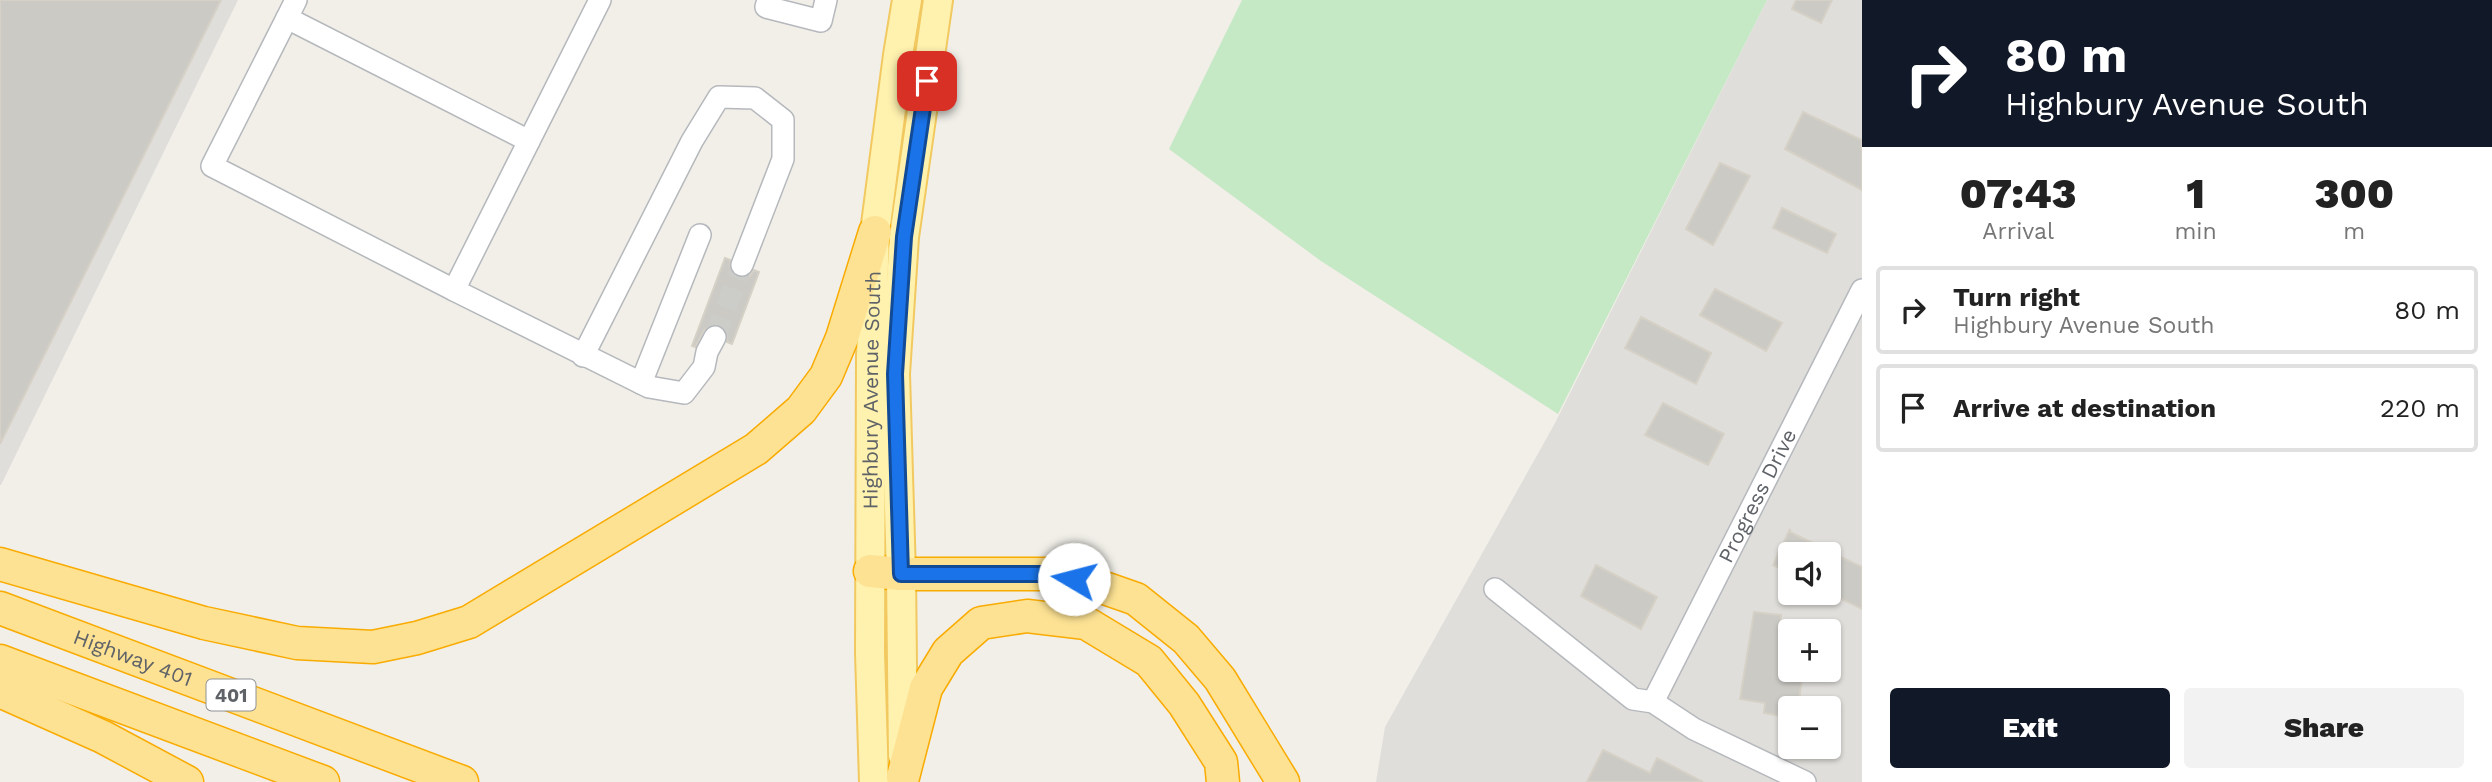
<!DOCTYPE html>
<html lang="en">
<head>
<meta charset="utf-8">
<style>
  :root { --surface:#fff; --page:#f2f2f2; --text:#222; --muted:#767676; --line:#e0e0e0; --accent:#111827 }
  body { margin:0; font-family:"Work Sans",sans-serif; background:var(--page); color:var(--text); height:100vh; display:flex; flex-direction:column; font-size:26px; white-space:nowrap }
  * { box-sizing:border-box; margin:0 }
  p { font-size:23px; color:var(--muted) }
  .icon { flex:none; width:38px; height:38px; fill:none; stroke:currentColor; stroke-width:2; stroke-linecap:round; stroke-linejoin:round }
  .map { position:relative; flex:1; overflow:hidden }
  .side { display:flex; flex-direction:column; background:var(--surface); width:630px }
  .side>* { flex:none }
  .guide { background:#111827; color:#fff; overflow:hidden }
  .tools { position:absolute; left:1778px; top:542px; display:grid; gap:14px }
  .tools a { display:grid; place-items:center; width:63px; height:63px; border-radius:7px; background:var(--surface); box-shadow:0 2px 5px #0004; font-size:35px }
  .pin { position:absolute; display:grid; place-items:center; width:60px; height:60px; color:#fff; margin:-30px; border-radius:14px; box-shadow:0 4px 10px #0006 }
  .me { position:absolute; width:77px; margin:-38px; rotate:278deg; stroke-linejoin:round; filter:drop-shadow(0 0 5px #0008) }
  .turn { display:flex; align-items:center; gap:24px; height:147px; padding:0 28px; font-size:32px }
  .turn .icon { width:91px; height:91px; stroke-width:2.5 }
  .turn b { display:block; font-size:49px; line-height:60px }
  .eta { display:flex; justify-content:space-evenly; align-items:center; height:119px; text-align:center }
  .eta b { font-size:42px; font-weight:800; line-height:49px }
  .action { display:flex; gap:14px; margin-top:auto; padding:14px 28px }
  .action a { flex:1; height:80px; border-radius:7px; background:var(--accent); color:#fff; font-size:28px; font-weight:800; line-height:80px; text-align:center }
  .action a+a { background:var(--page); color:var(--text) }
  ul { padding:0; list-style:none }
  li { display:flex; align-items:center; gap:21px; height:88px; margin:0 14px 10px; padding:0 14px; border:4px solid var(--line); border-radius:7px }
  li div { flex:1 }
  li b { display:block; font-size:26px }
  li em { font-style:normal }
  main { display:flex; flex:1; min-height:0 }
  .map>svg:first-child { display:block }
  .industrial { fill:#e0deda; fill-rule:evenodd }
  .green { fill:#c5e8c5 }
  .building { fill:#cccac5; stroke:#d6d1c6; stroke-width:2 }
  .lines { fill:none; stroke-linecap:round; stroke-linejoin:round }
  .minor-tunnel { stroke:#ccccc8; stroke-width:21; stroke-dasharray:21 10; stroke-linecap:butt }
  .minor-casing { stroke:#b5b8bc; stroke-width:24 }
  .major-casing { stroke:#f2c960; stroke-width:32 }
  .highway-casing { stroke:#f9ab00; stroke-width:35 }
  .minor { stroke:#fff; stroke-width:21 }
  .major { stroke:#fff2af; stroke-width:28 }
  .highway { stroke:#fde293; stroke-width:32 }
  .route-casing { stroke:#114b97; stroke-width:18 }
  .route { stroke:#1a73e8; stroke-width:12 }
  .labels { text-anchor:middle; stroke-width:7; stroke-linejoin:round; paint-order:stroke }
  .shield { fill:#fff; stroke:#8f9295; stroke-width:2 }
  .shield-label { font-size:19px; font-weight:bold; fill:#5f6368 }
  .street-label { font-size:21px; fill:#5f6368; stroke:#fff }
</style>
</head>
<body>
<main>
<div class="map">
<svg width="1862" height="782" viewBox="0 0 1862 782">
  <rect width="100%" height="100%" fill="#f1efe8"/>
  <g class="industrial">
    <path d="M0,0H238L1,485H0Z"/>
    <path d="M1767,0H1862V782H1376L1385,727L1554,425ZM1790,555H1829V593H1790ZM1790,632H1829V670H1790ZM1790,709H1829V747H1790Z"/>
  </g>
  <path class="green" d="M1242,0H1767L1558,414L1321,261L1169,149Z"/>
  <g class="building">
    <path d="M0,0H221L0,444Z"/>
    <path d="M1796,0H1832L1821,23L1792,9Z"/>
    <path d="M1803,112L1862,140V190L1785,149Z"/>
    <path d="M1720,163L1750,176L1713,245L1686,229Z"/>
    <path d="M1782,208L1836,234L1827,253L1773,228Z"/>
    <path d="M725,258L730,260L731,273L738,277L750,276L754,270L759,272L732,344L727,342L726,330L714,324L704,330L695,347L692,346Z"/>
    <path d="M1715,289L1782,323L1766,351L1700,315Z"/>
    <path d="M1641,317L1711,353L1696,384L1625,348Z"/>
    <path d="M1663,403L1724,434L1708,465L1645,435Z"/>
    <path d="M1790,529V532L1862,567V609L1829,593V555H1790V574L1773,565Z"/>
    <path d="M1596,565L1657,597L1641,629L1581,596Z"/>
    <path d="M1754,612L1781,615L1780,624L1790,626V670H1803L1798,709H1790V718L1764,713L1765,703L1740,699Z"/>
    <path d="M1603,750L1650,773L1657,758L1703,782H1587Z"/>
  </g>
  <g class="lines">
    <path class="minor-tunnel" d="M715,337L742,265"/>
    <defs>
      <g id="minor">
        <path d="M296,0L287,18L529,141"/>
        <path d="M600,0L454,290L649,387L684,393L704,367L707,352L715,337"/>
        <path d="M768,0L766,7L821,21L826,0"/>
        <path d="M287,18L212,166L454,290"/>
        <path d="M583,356L692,141L719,97L755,98L783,120V159L742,265"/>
        <path d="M641,383L700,235"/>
        <path d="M1495,589L1633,699L1653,702L1694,729L1805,782"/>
        <path id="s1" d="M1653,702L1862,290"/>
      </g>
      <g id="major">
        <path d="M903,755L901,574L895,374L904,237L938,0"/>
        <path id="s2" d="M874,782L870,653L871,357L875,232L898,55L907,0"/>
      </g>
      <g id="highway">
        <path d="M0,564L204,623L297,643L373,647L417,638L469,622L756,449L801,410L826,376L842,338L875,232"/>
        <path d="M870,571L901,574H1056L1093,584L1136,599L1186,639L1220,679L1283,782"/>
        <path id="s3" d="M0,608L462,782"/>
        <path d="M0,661L323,782"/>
        <path d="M0,691L103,737L187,782"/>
        <path d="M903,777L926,688L948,652L981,623L1027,616L1086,623L1149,661L1184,704L1221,762L1223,782"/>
      </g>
    </defs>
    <use href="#minor" class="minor-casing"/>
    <use href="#major" class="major-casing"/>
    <use href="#highway" class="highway-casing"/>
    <use href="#minor" class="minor"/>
    <use href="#major" class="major"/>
    <use href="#highway" class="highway"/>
  </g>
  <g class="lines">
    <defs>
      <path id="route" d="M927,81L904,237L895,374L901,574H1056L1074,579"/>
    </defs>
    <use href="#route" class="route-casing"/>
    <use href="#route" class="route"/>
  </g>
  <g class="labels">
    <rect class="shield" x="206.5" y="679.5" width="49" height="31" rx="5"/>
    <g class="shield-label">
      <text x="231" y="702">401</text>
    </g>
    <g class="street-label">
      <text dy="7" stroke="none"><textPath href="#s2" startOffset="392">Highbury Avenue South</textPath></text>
      <text dy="7" stroke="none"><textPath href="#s1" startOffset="231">Progress Drive</textPath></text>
      <text dy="7" stroke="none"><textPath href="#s3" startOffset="142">Highway 401</textPath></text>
    </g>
  </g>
</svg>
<div class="tools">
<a><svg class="icon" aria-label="sound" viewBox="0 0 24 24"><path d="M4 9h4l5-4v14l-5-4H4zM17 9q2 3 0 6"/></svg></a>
<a>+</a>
<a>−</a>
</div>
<div class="pin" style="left:927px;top:81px;background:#d93025"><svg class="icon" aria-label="arrive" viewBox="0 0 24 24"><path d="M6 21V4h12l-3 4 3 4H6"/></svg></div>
<svg class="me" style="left:1074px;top:579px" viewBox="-20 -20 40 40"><circle r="19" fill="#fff"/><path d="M0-13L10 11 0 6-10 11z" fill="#1a73e8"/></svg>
</div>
<section class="side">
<div class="guide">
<div class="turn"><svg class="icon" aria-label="right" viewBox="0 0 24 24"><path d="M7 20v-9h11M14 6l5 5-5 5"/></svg><div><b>80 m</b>Highbury Avenue South</div></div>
</div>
<div class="eta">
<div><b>07:43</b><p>Arrival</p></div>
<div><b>1</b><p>min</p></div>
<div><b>300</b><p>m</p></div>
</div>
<ul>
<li><svg class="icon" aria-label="right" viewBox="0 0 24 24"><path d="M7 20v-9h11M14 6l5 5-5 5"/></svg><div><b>Turn right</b><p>Highbury Avenue South</p></div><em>80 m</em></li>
<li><svg class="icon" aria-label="arrive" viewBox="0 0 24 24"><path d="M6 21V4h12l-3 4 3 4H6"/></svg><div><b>Arrive at destination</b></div><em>220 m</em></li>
</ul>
<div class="action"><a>Exit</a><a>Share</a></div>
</section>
</main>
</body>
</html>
